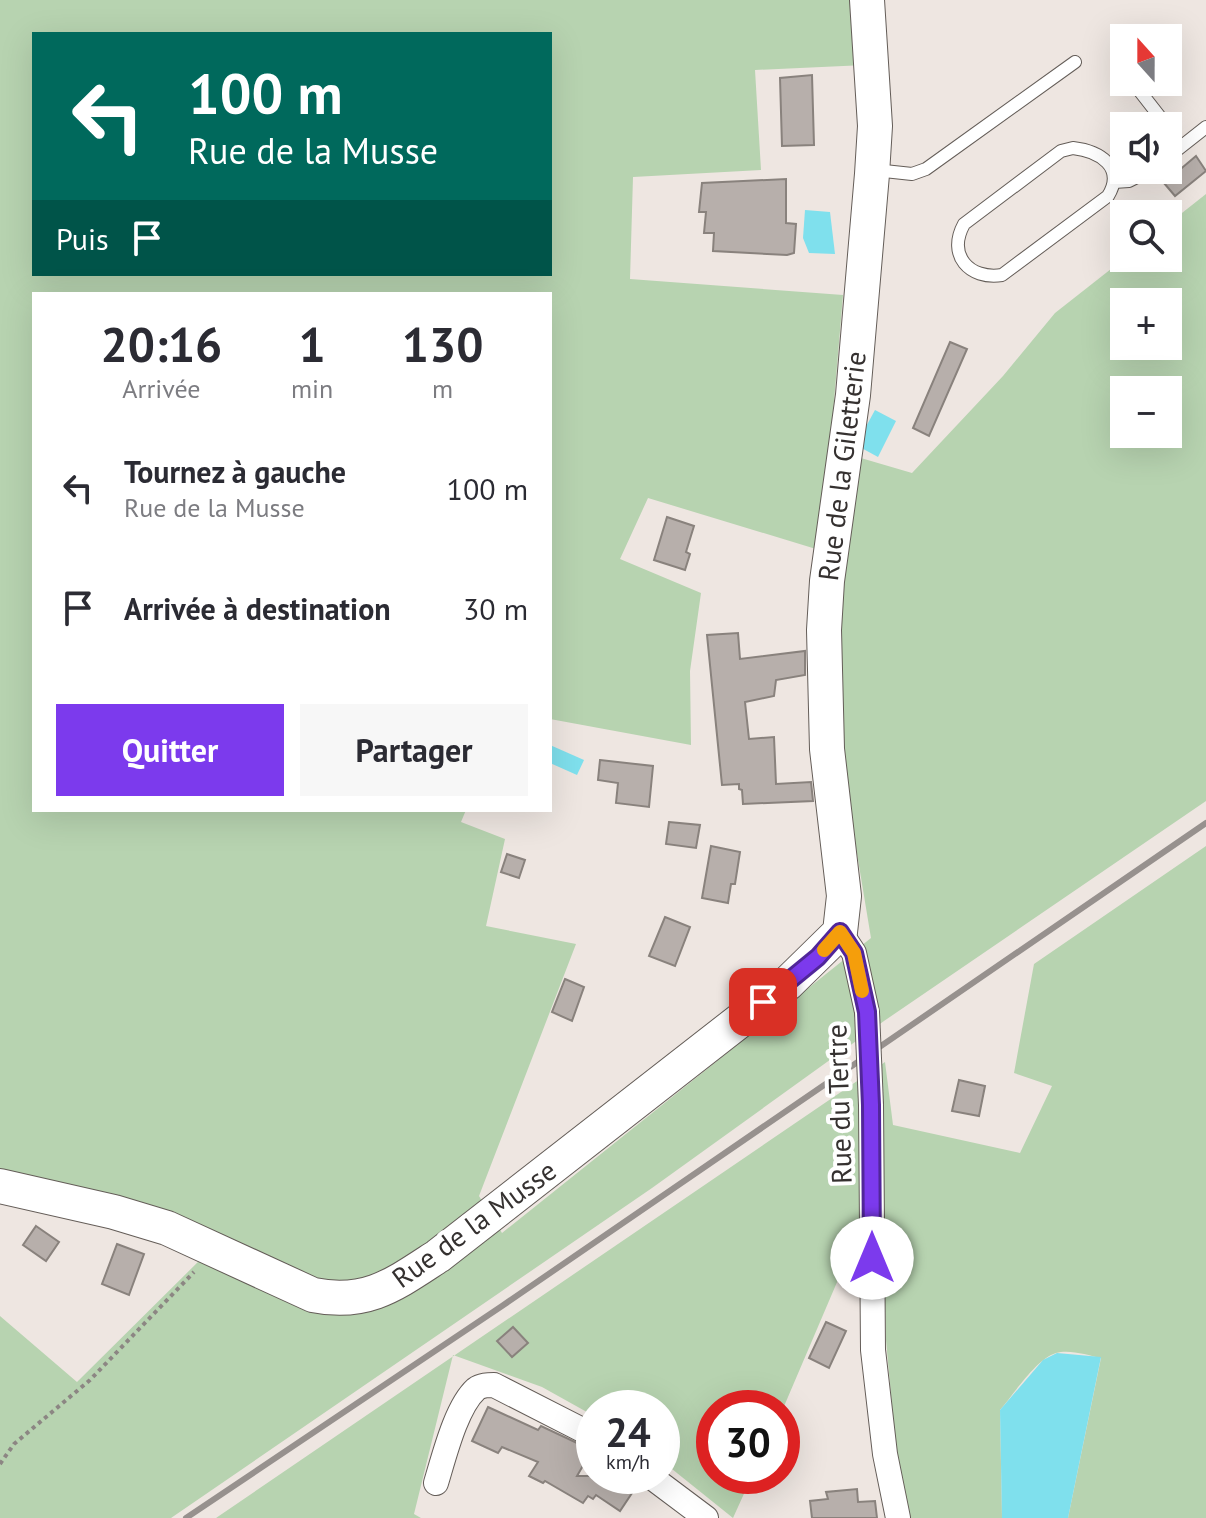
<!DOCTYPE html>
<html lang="fr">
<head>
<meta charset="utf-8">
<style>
  :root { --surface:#fff; --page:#f7f7f7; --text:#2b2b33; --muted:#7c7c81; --accent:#7c3aed }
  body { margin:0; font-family:"PT Sans",sans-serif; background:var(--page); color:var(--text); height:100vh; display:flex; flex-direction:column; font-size:30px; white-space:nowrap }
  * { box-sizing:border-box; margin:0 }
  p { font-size:26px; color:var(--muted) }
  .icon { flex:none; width:44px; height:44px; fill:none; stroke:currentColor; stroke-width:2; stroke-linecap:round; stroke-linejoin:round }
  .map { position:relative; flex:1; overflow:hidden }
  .side { position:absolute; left:32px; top:292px; width:520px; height:520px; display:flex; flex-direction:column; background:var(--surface); border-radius:0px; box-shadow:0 8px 32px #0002 }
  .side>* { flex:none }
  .banner { position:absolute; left:32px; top:32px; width:520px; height:244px; border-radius:0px; box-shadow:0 8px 32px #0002; background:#00695c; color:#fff; overflow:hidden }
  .needle { width:52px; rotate:339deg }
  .controls { position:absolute; left:1110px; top:24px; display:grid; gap:16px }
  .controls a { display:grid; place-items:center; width:72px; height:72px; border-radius:0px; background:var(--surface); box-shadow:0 8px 32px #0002; font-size:40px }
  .speed { position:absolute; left:576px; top:1390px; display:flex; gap:16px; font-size:40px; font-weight:700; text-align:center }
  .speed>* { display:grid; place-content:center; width:104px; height:104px; border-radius:50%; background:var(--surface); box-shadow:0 8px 32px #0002; line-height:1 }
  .speed small { font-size:20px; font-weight:400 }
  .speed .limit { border:12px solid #d22; background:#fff; color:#111 }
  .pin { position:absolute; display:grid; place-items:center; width:68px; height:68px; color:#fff; margin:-34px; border-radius:16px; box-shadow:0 4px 12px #0006 }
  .me { position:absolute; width:88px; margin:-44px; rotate:0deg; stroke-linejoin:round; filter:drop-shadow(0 0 6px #0008) }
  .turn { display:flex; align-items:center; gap:28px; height:168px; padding:0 24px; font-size:36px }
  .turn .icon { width:104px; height:104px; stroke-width:2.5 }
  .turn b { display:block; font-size:56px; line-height:68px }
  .then { display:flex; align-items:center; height:76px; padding:0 24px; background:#0003; gap:16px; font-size:30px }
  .eta { display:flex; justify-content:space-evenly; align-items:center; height:136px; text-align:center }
  .eta b { font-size:48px; font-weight:800; line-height:56px }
  .action { display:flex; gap:16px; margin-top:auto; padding:16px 24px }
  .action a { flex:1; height:92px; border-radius:0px; background:var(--accent); color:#fff; font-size:32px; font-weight:800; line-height:92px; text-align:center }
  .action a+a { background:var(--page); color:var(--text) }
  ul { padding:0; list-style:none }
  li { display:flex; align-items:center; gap:24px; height:120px; padding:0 24px }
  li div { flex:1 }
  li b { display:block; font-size:30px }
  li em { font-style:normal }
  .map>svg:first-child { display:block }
  .green { fill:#b7d3b0; fill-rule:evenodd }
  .water { fill:#7fe0ed }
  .building { fill:#b7afab; stroke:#89827d; stroke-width:2 }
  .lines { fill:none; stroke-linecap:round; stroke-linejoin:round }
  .lane-casing { stroke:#645d58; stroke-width:14 }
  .street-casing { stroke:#645d58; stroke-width:26 }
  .secondary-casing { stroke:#645d58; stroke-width:36 }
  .path { stroke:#8c8683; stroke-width:4; stroke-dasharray:4 4; stroke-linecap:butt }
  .lane { stroke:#fff; stroke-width:12 }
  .street { stroke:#fff; stroke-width:24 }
  .secondary { stroke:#fff; stroke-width:34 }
  .rail { stroke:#97918e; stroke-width:6 }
  .street-bridge-casing { stroke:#645d58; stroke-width:26; stroke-linecap:butt }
  .street-bridge { stroke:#fff; stroke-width:24 }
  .route-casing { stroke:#51269a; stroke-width:20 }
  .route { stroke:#7c3aed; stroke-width:14 }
  .slow { stroke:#f59e0b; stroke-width:14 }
  .labels { text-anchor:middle; stroke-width:8; stroke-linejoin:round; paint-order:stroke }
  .street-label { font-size:28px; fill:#353130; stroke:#fff }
</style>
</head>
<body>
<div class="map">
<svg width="1206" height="1518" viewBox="0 0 1206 1518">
  <rect width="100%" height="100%" fill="#eee6e1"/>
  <g class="green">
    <path d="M0,0H859L865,65L755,70L761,170L633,177L630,279L843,295L833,413L816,549L648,498L620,559L701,593L690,671L691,745L550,719V294H34V810H466L461,822L505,839L486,926L576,944L479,1196L502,1233L871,938L839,745L838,604L854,456L912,473L1003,376L1055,313L1125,258H1168V224L1206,194V801L884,1021L652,1188L171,1518H0V1316L77,1382L205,1255L0,1176ZM34,34H550V274H34ZM1124,302H1168V346H1124ZM1124,390H1168V434H1124Z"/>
    <path d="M1206,846V1518H1068L1101,1358C1088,1355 1069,1349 1056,1353C1036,1359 1014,1394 1000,1410L1002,1518H909L896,1450L886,1340L883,1230L858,1233L782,1411V1408H714V1476H752L733,1518L662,1461V1408H594V1416L542,1387L453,1355L414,1514L421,1518H216L885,1062L893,1125L1020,1153L1052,1086L1014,1073L1034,964Z"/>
  </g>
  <g class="water">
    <path d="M805,210L830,212L835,254L809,253L803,238Z"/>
    <path d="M875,410L896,421L878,457L856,445Z"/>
    <path d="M550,745L584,760L577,775L550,763Z"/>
    <path d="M1057,1353L1101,1357L1068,1518H1002L1000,1410L1043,1360Z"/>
  </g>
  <g class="building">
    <path d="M812,75L814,145L782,146L780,78Z"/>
    <path d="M1196,156L1206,171L1175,196L1164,183Z"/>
    <path d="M786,179V223L796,224L794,253L787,255L713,251L714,233H704L706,212H699L702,183Z"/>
    <path d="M950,342L967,349L929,436L913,428Z"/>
    <path d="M667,517L694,526L686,552L690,554L685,570L654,560Z"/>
    <path d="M738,633L740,659L805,651V675L776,680L774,696L745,702L749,739L774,737L776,784L811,782L813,801L743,804L742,790L739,789V784L722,785L707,635Z"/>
    <path d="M600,760L653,766L649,807L616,803L618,783L598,780Z"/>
    <path d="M669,822L700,825L696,848L666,844Z"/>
    <path d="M711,846L740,852L735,884H731L728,903L702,898Z"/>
    <path d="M507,854L525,860L519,878L501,872Z"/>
    <path d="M665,917L690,927L675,966L649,956Z"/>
    <path d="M565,979L584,987L572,1021L552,1012Z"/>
    <path d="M959,1080L985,1086L979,1116L952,1111Z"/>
    <path d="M36,1226L59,1242L46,1261L23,1245Z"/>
    <path d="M117,1244L144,1254L129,1295L102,1284Z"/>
    <path d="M826,1322L846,1331L829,1368L809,1358Z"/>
    <path d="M513,1327L528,1343L512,1357L497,1341Z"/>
    <path d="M488,1407L538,1430L541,1426L592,1450L577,1476H612L634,1490L620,1511L596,1495L593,1499L588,1496L583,1503L545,1481L543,1483L529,1476L538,1462L502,1447L498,1453L472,1441Z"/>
    <path d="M857,1489L858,1502L875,1501L877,1518H812L810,1501L828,1499L826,1492Z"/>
  </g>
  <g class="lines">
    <defs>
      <g id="lane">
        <path d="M1135,85L1167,126"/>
        <path d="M1073,148C1099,151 1126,167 1108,196L1002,275C969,280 947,255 964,224L1061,151Z"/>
        <path d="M1168,157L1206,127"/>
        <path d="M875,170L912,174L926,169L1075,62"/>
        <path d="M1114,182L1129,181L1151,170"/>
      </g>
      <g id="street">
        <path d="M840,932L854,953L867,1012"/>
        <path d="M871,1105L873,1350L885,1454L898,1518"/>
        <path d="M650,1476L706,1518"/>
        <path d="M436,1483C444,1457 456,1407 476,1389C481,1385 488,1385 494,1385L594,1436"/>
      </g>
      <path id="secondary" d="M0,1186L114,1212L167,1228L313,1295C367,1306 395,1284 438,1256L788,983L840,932L844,896L827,749L824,630L827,581L853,395L872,174L875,126L867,0"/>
    </defs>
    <use href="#lane" class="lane-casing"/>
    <use href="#street" class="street-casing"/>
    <use href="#secondary" class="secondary-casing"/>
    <path class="path" d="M0,1464L14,1444L90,1380L194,1272"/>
    <use href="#lane" class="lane"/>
    <use href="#street" class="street"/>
    <use href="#secondary" class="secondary"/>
    <path class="rail" d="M186,1518L502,1306L1206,823"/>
    <defs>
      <path id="street-bridge" d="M867,1012L871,1105"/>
    </defs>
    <use href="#street-bridge" class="street-bridge-casing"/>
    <use href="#street-bridge" class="street-bridge"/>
  </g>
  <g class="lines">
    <defs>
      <path id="route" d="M763,1002L818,957L840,932L854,953L867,1012L871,1105L872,1258"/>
    </defs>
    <use href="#route" class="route-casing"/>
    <use href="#route" class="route"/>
    <path class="slow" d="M824,950L840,932L854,953L862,991"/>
  </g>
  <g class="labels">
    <g class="street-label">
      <text transform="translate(842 466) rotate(-83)" y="10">Rue de la Giletterie</text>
      <text transform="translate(839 1104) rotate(-92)" y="10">Rue du Tertre</text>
      <text transform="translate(474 1224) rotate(-36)" y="10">Rue de la Musse</text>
    </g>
  </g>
</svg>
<div class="controls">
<a><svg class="needle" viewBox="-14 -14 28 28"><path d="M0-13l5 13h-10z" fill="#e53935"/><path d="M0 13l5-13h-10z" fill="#7c7c81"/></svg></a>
<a><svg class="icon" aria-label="sound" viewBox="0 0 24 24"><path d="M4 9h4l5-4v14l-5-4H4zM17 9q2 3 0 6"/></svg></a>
<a><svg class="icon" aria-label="search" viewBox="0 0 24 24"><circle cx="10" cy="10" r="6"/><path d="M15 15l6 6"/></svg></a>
<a>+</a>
<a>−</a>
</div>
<div class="speed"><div>24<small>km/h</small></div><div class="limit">30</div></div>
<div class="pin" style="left:763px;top:1002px;background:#d93025"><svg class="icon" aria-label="arrive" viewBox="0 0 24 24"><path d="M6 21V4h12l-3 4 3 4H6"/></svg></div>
<svg class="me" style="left:872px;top:1258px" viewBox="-20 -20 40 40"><circle r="19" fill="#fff"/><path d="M0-13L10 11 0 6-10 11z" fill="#7c3aed"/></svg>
<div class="banner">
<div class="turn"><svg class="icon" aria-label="left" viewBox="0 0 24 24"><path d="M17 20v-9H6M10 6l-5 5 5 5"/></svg><div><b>100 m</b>Rue de la Musse</div></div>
<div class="then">Puis<svg class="icon" aria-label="arrive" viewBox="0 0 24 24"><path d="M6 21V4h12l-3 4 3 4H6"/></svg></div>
</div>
<section class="side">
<div class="eta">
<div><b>20:16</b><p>Arrivée</p></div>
<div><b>1</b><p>min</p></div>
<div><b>130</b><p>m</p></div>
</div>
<ul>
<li><svg class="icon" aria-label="left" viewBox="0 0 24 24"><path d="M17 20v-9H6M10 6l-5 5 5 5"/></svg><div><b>Tournez à gauche</b><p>Rue de la Musse</p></div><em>100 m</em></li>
<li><svg class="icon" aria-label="arrive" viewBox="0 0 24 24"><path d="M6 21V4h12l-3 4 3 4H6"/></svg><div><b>Arrivée à destination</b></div><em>30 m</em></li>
</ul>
<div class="action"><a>Quitter</a><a>Partager</a></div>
</section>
</div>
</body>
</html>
